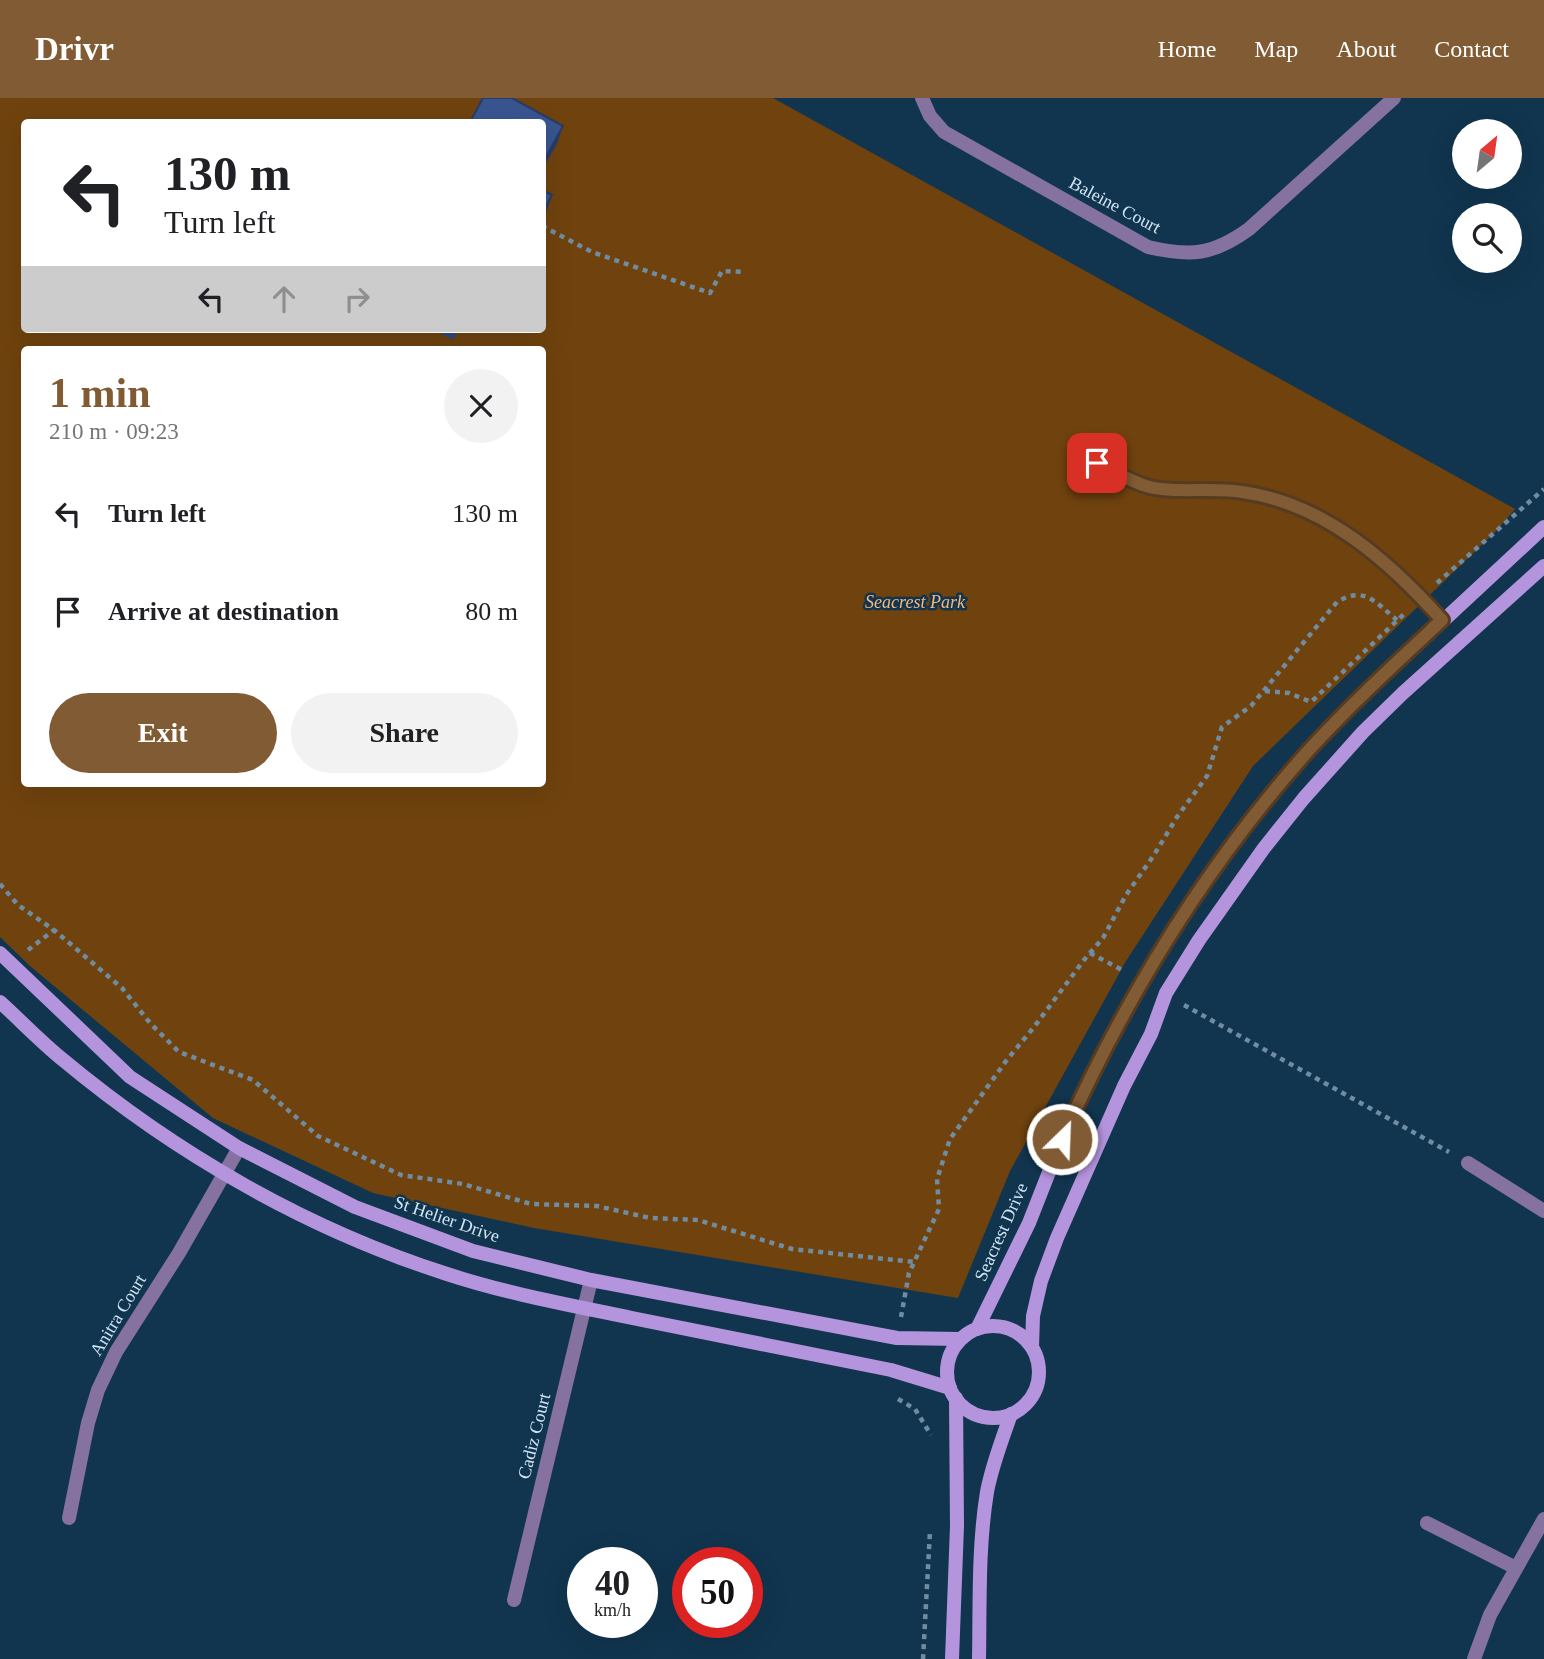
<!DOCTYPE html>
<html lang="en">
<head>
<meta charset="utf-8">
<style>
  :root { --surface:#fff; --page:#f2f2f2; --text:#202124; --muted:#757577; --accent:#815b34 }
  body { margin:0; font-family:"Times New Roman",serif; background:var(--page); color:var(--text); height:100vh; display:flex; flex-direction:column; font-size:26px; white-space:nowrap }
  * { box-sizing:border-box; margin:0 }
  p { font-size:23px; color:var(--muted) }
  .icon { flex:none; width:38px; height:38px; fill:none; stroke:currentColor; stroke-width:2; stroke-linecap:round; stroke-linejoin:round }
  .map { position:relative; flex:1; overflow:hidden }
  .side { position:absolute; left:21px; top:248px; width:525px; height:441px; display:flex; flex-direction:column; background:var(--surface); border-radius:7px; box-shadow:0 7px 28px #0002 }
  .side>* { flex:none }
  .banner { position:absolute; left:21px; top:21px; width:525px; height:214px; border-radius:7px; box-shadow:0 7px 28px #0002; background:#fff; color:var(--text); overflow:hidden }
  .needle { width:46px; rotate:29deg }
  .tools { position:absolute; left:1452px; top:21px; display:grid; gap:14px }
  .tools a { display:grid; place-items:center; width:70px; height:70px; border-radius:50%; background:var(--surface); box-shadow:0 7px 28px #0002; font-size:35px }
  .speed { position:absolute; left:567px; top:1449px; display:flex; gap:14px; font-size:35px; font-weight:700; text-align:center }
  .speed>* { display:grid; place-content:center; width:91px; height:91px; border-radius:50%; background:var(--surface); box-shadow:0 7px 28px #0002; line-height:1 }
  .speed small { font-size:18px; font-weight:400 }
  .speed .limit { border:10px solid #d22; background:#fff; color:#111 }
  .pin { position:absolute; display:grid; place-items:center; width:60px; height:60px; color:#fff; margin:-30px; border-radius:14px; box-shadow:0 4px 10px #0006 }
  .me { position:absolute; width:77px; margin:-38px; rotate:24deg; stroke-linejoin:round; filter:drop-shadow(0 0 5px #0008) }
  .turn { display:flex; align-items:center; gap:24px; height:147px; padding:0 28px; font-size:32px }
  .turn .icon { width:91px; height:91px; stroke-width:2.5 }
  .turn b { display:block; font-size:49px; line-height:60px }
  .lanes { display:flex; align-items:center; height:66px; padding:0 28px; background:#0003; justify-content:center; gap:35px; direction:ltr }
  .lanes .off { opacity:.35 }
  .round { display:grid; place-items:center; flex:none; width:74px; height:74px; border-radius:37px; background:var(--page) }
  .headline { display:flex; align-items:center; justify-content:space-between; height:119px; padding:0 28px }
  h1 { font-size:42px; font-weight:700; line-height:52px; color:var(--accent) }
  .button { display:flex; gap:14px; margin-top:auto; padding:14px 28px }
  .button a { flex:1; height:80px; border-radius:42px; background:var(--accent); color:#fff; font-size:28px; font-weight:700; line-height:80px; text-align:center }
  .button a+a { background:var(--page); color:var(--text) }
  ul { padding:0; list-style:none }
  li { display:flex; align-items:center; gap:21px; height:98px; padding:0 28px }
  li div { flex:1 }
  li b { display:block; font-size:26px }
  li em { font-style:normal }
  header { display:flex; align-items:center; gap:42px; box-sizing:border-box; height:98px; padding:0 35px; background:var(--accent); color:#fff }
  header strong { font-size:33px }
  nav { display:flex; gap:38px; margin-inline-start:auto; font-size:24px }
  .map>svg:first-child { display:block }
  .green { fill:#70430e; fill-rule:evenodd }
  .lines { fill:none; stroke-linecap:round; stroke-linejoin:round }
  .path { stroke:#708ca1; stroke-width:4.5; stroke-dasharray:5 5; stroke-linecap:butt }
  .street { stroke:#8672a0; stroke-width:14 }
  .secondary { stroke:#b594de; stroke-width:14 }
  .wall { fill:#31497c }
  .shaded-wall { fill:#283c65 }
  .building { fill:#395590; stroke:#283c65; stroke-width:2 }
  .route-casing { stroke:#543b22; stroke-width:18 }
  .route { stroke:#815b34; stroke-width:12 }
  .labels { text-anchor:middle; stroke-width:5; stroke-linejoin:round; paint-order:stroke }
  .street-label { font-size:18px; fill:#d1e5f5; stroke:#11354f }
  .park-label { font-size:18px; font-style:italic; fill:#f7b87c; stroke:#11354f }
</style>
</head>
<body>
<header>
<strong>Drivr</strong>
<nav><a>Home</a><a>Map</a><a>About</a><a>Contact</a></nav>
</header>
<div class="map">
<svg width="1544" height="1561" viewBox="0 0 1544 1561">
  <rect width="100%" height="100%" fill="#11354f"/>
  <path class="green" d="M0,0H773L1515,411L1496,433L1253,668L1126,863L1010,1073L958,1200L534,1130L373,1095L213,1020L30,868L0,839ZM24,24H542V231H24ZM24,252H542V686H24Z"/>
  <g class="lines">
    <g class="path">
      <path d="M542,128L592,154L710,195L722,173L745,174"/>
      <path d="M1437,485L1544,391"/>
      <path d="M1265,593L1289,595L1311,604L1405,515"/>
      <path d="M0,786L18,807L54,832L122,890L150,925L179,954L253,982L318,1038L401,1077L463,1086L531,1106L597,1108L650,1120L698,1122L792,1151L914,1164"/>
      <path d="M28,852L54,832"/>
      <path d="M1090,855L1122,872"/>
      <path d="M1184,907L1449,1054"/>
      <path d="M901,1219L909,1175L939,1111L937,1081L950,1041L1006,963L1034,929L1084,862L1103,840L1126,797L1154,757L1177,719L1207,678L1222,629L1251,608L1337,504C1365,487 1376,505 1397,522"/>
      <path d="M898,1301L915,1311L931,1337"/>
      <path d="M923,1561L930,1433"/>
    </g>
    <g class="street">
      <path d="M922,0L930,18L944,34L1148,149C1191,159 1213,157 1249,131L1394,0"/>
      <path d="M1097,365C1113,372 1129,383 1146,388C1172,396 1214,389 1242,393C1324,406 1388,463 1442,522"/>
      <path d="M1468,1065L1544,1113"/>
      <path d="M69,1420L88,1325L98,1292L116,1254L179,1155L239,1050"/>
      <path d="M1427,1425L1516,1470"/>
      <path d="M514,1502L591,1182"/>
      <path d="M1474,1561L1490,1517L1544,1421"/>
    </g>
    <g class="secondary">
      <path d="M0,855L130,979L239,1050L355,1109L473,1153L591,1182L897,1240L960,1241"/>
      <path d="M0,904C21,923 41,944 62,961C176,1056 307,1131 447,1176C508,1196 570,1207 632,1220C719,1238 805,1255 891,1272L950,1290"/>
      <circle cx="993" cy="1274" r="46"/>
      <path d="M977,1231L1029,1125L1062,1041L1092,974L1142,882L1212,773L1274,692L1346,613L1544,429"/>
      <path d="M1032,1249L1033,1218L1041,1183L1057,1140L1124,988L1151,936L1166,895L1199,842L1264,750L1304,700L1363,634L1403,595L1544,468"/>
      <path d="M952,1561L957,1428L956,1300"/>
      <path d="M979,1561C980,1506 978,1449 987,1394C992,1367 1002,1342 1011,1316"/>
    </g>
  </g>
  <path class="wall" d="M433,231H459L453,242Z"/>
  <g class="shaded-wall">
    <path d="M563,28L557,46L542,72V66Z"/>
    <path d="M552,97L546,115L542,121V115Z"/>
  </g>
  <g class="building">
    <path d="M483,0H512L563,28L542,66V24H470Z"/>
    <path d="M542,92L552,97L542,115Z"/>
  </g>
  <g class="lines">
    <defs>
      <path id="route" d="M1062,1041C1125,900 1206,767 1309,652C1351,606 1397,564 1442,522C1389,463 1324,405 1242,394C1214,389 1172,396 1146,388C1129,383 1113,372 1097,365"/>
    </defs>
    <use href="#route" class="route-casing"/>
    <use href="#route" class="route"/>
  </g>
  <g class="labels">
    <g class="street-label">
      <text transform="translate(1115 107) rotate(28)" y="6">Baleine Court</text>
      <text transform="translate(447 1121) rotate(19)" y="6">St Helier Drive</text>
      <text transform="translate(1001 1134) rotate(-66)" y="6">Seacrest Drive</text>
      <text transform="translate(118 1217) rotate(-59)" y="6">Anitra Court</text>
      <text transform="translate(534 1338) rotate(-76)" y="6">Cadiz Court</text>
    </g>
    <g class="park-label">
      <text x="915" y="510">Seacrest Park</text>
    </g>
  </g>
</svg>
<div class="tools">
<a><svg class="needle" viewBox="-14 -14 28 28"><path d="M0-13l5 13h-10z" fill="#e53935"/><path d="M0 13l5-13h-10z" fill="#757577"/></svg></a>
<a><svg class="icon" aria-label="search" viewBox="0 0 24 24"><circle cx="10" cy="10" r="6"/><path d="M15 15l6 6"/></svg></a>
</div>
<div class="speed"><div>40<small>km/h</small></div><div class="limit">50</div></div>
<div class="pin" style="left:1097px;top:365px;background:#d93025"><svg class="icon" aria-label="arrive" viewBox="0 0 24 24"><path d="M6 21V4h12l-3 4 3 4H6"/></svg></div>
<svg class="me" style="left:1062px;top:1041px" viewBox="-20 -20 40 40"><circle r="17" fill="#815b34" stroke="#fff" stroke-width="3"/><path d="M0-11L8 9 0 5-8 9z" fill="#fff"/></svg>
<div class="banner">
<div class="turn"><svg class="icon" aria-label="left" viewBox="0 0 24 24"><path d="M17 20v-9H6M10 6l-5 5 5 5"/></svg><div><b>130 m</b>Turn left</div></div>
<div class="lanes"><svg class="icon" aria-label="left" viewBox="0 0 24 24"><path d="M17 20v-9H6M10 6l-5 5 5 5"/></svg><svg class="icon off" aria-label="ahead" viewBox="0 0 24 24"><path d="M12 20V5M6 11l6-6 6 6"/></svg><svg class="icon off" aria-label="right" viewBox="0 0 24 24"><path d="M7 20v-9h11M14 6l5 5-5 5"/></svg></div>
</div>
<section class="side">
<div class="headline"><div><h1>1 min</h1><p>210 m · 09:23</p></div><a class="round"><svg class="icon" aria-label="close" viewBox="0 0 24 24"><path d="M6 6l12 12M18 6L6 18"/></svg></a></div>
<ul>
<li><svg class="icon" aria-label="left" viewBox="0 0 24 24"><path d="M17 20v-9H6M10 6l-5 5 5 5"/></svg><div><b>Turn left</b></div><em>130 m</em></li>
<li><svg class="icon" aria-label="arrive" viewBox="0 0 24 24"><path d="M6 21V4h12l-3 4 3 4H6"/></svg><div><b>Arrive at destination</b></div><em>80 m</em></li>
</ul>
<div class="button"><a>Exit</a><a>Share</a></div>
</section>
</div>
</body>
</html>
